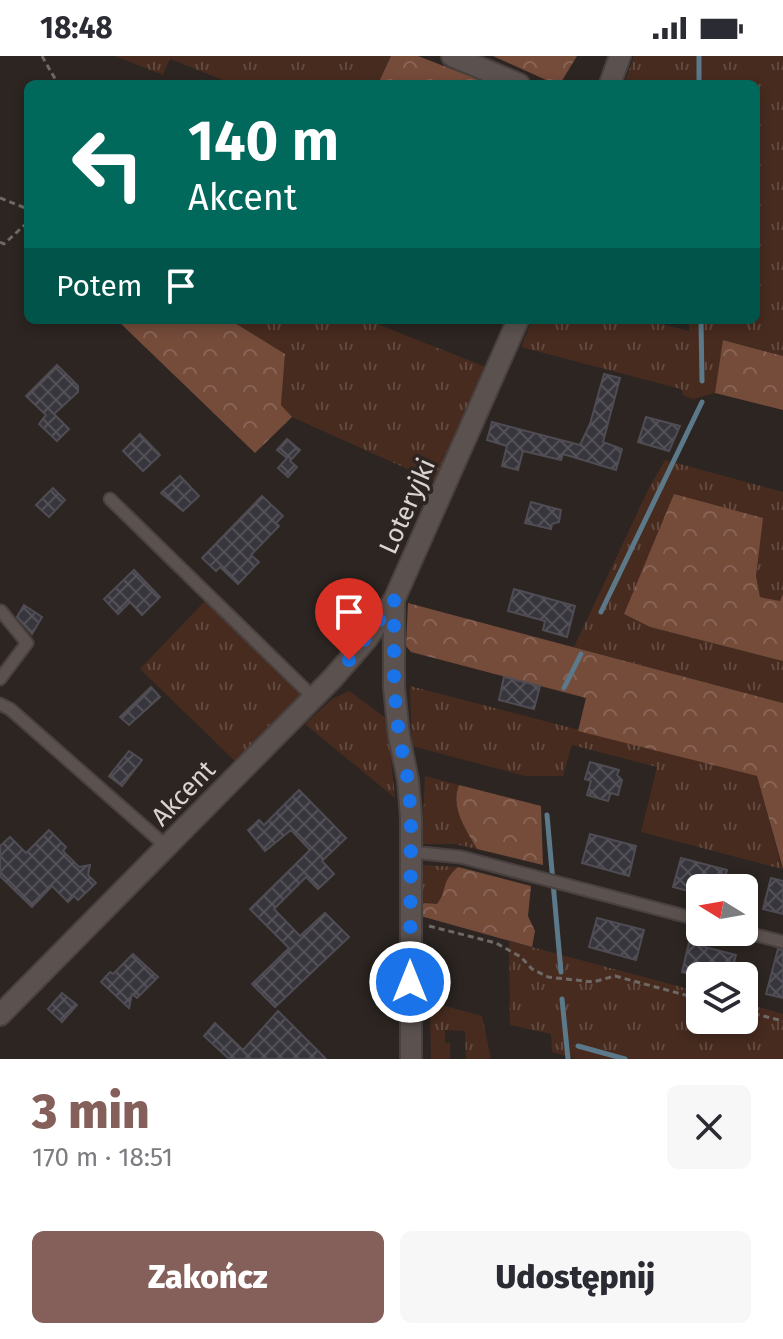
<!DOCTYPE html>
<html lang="pl">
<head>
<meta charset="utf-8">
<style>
  :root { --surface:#fff; --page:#f7f7f7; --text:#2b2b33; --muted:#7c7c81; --accent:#855f5a }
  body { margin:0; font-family:"Fira Sans",sans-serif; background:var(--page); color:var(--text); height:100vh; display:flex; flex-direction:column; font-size:30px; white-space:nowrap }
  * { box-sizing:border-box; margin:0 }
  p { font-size:26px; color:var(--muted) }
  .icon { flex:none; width:44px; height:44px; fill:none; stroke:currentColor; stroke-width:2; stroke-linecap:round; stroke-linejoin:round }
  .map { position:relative; height:1003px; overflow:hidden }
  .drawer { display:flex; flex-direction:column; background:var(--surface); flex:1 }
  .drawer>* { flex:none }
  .guide { position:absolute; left:24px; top:24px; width:736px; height:244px; border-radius:12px; box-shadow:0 4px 12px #0003; background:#00695c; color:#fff; overflow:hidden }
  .needle { width:52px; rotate:281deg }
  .tools { position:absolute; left:686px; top:818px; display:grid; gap:16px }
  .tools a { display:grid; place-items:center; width:72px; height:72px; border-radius:12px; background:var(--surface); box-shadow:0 4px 12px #0003; font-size:40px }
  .pin { position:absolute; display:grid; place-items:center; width:68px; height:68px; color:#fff; margin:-82px -34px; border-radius:50% 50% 50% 0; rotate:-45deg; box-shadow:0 0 8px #0007 }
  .pin .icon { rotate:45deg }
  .me { position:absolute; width:88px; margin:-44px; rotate:0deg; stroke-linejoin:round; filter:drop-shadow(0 0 6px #0008) }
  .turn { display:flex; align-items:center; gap:28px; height:168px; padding:0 32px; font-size:36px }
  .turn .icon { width:104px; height:104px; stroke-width:2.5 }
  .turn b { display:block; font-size:56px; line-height:68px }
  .then { display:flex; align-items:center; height:76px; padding:0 32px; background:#0003; gap:16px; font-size:30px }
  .round { display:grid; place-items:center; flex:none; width:84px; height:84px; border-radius:12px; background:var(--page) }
  .overview { display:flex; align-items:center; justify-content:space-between; height:136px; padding:0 32px }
  h1 { font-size:48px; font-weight:800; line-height:60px; color:var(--accent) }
  .action { display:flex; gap:16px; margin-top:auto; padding:16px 32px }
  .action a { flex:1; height:92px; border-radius:12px; background:var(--accent); color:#fff; font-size:32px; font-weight:800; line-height:92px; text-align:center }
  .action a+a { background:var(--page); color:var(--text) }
  .status { display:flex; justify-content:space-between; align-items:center; height:56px; padding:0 40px; background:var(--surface); direction:ltr }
  .status svg { height:22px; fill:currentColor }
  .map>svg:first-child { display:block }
  .grass { fill:url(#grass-tufts) }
  .forest { fill:url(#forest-crowns) }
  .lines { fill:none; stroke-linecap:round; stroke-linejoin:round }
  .stream { stroke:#5b7989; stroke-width:5 }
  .building { fill:url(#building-cross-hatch); stroke:#4f4c54; stroke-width:2 }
  .lane-casing { stroke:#48413f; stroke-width:15 }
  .street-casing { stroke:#48413f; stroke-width:24 }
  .path { stroke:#6f6966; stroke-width:3; stroke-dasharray:6 4; stroke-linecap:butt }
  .lane { stroke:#5b524f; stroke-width:11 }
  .street { stroke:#5b524f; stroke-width:20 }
  .route { stroke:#1a73e8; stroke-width:14; stroke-dasharray:0 25.2 }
  .labels { text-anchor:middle; stroke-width:7; stroke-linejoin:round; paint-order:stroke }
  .street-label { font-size:26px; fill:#d9d4d2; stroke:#2c2522 }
</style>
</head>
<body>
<div class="status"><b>18:48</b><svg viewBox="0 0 49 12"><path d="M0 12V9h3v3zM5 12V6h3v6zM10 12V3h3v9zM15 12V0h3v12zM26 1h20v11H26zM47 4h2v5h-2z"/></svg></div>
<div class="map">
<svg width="783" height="1003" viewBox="0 0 783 1003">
  <defs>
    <pattern id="grass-tufts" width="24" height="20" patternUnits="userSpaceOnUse" patternTransform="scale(2)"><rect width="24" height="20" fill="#472b1f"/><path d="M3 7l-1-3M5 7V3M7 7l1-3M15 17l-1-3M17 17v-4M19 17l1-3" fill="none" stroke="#61493f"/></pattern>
    <pattern id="forest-crowns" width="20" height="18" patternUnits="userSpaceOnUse" patternTransform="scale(2)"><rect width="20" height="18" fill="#754b3a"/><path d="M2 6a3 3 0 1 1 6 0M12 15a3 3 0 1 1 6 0" fill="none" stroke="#886456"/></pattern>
    <pattern id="building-cross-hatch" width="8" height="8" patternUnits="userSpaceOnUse" patternTransform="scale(2)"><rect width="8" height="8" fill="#38363d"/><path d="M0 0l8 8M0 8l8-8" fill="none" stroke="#545258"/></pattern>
  </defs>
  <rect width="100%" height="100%" fill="#2c2522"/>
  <g class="grass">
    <path d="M115,0H391L378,28H233L170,3L163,19Z"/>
    <path d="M634,0H783V300L724,284L715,337L693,343L684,340L681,333L521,291L532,264H645L689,275V264H756V28H624Z"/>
    <path d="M230,264H367L486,311L434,425L292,361L281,350L285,298Z"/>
    <path d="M665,404L783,436V538L780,545L760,541L756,520L762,462L624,558L650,571L783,605V647L574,591L649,432Z"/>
    <path d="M205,545L301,638L236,706L140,613Z"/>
    <path d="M410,630L757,720L782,813L641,776L657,711L572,689L563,720H525L412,690Z"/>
    <path d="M349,635L387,663L395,742L305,668L332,643Z"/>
    <path d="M425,720L459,729C450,753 466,773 477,793L455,788H422Z"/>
    <path d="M420,809L458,811C444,824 448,835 437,848L425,847L418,850Z"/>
    <path d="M509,885L700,936V964H744V947L783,958V1003H576L552,996L551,978L510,969Z"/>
    <path d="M430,946L482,960L491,1003H466L465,975L445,974V987H450V1003H431Z"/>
  </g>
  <g class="forest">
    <path d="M391,0H418L490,28H378Z"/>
    <path d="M493,0H577L560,28H555Z"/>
    <path d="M117,264H230L285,298L281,349L292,361L255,397Z"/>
    <path d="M723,284L783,300V354L715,337Z"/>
    <path d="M674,438L763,462L756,520L760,541L780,545L783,538V605L650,571L624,558Z"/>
    <path d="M408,547L783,647V813L757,720L578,675L586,642L411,596L406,590Z"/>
    <path d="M459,729L541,750L543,809L477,793C466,773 450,753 459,729Z"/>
    <path d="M458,811L531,830L528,860L535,875L532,891L417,859L418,850L425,847L437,848C448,834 440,827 458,811Z"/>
  </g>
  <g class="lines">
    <g class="stream">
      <path d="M699,0V28"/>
      <path d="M701,264L702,325"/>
      <path d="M601,556L702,346"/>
      <path d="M564,632L581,598"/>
      <path d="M547,759L561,916"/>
      <path d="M562,943L568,1003"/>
      <path d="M578,990L625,1003"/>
    </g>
  </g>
  <g class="building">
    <path d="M57,309L78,330V336L54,358L69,373L57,385L39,368L46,359L26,340Z"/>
    <path d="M604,318L620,322L603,386L622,393L616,414L563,398L561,404L523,395L518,414L502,410L507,390L487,384L492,366L580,389L590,368Z"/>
    <path d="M646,361L680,370L669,395L638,386Z"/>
    <path d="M140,378L160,399L143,415L123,395Z"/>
    <path d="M287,383L300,394L290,405L297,411L288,421L278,412L287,402L277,394Z"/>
    <path d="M180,420L199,440L183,455L161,437Z"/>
    <path d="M53,432L65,444L49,461L36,449Z"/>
    <path d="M262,440L283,460L276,467L279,470L251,499L259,506L238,528L220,511L216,515L202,502Z"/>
    <path d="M531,446L561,454L559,466L552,468L551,473L525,467Z"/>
    <path d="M134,514L160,541L142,559L130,546L118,558L104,543Z"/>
    <path d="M514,533L575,550L567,581L543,574L545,565L508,555Z"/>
    <path d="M24,549L42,561L32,578L17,561Z"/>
    <path d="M504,621L540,630L534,653L499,644Z"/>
    <path d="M151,631L160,641L129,669L120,661Z"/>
    <path d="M129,695L142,704L122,730L109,720Z"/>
    <path d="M590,706L619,714L617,719L622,724L618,739L611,737L608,745L587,739L591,725L585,723Z"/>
    <path d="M299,734L346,782L322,805L334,818L318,833L306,821L274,853L300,880L325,857L349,881L275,951L252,928L289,892L250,853L310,794L291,774L265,795L248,774L259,764L264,769Z"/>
    <path d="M49,774L66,791L63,795L79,811L90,809L88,819L96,827L78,844L74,840L68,846L52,830L32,851L0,820V790L10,781L26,797Z"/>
    <path d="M590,778L636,790L629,820L582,807Z"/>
    <path d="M681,802L727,814L722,832H700V838L673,831Z"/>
    <path d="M771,822L783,825V858L763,853Z"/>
    <path d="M597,862L644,874L636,904L589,891Z"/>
    <path d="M689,887L736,899L730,920H696L682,916Z"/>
    <path d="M778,893L783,894V942L766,938Z"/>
    <path d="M133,898L158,921L137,942L132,938L129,952L101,926L110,916L113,918Z"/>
    <path d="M62,937L77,949L62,966L48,953Z"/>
    <path d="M278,955L326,1003H229L204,980L215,967L243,994Z"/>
  </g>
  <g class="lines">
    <defs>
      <g id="lane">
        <path d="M110,443L313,641"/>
        <path d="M0,623L27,587L1,555"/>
        <path d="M0,648L10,653L167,791"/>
        <path d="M411,796L461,801L700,864"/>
        <path d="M744,876L783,886"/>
      </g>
      <g id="street">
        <path d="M452,0L519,28"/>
        <path d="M610,28L620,0"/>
        <path d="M0,959L332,623L366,584L394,544"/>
        <path d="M411,1003V761L408,724L399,680L394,631V544L518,264"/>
      </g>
    </defs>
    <use href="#lane" class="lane-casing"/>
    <use href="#street" class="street-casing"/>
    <g class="path">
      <path d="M42,0L58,28"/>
      <path d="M0,142L28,153"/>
      <path d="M0,186L4,188L28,166"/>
      <path d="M429,870L496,887L521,901L532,913L548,921L593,926L615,920L700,943"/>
      <path d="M744,955L783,965"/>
    </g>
    <use href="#lane" class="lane"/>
    <use href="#street" class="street"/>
  </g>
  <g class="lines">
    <path class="route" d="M349,604L394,544V631L399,680L408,724L411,761L410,926"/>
  </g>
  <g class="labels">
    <g class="street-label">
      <text transform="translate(407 450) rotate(-66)" y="9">Loteryjki</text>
      <text transform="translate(183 737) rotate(-46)" y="9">Akcent</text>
    </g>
  </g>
</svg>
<div class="tools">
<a><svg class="needle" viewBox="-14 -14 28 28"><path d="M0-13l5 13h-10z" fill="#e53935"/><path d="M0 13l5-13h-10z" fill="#7c7c81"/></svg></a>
<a><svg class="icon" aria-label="layers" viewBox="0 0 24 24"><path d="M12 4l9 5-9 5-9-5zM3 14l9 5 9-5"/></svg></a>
</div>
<div class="pin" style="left:349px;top:604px;background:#d93025"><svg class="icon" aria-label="arrive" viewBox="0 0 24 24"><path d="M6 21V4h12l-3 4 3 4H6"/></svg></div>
<svg class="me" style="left:410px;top:926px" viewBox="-20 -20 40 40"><circle r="17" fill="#1a73e8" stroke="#fff" stroke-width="3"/><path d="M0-11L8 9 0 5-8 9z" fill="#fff"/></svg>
<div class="guide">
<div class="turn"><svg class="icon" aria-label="left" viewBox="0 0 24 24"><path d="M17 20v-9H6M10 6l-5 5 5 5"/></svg><div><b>140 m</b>Akcent</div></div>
<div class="then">Potem<svg class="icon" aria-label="arrive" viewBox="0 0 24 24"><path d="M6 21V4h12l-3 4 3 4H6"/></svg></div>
</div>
</div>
<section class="drawer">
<div class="overview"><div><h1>3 min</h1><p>170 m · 18:51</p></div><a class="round"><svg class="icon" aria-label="close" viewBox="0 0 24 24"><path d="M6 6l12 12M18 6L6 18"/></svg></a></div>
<div class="action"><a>Zakończ</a><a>Udostępnij</a></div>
</section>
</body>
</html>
